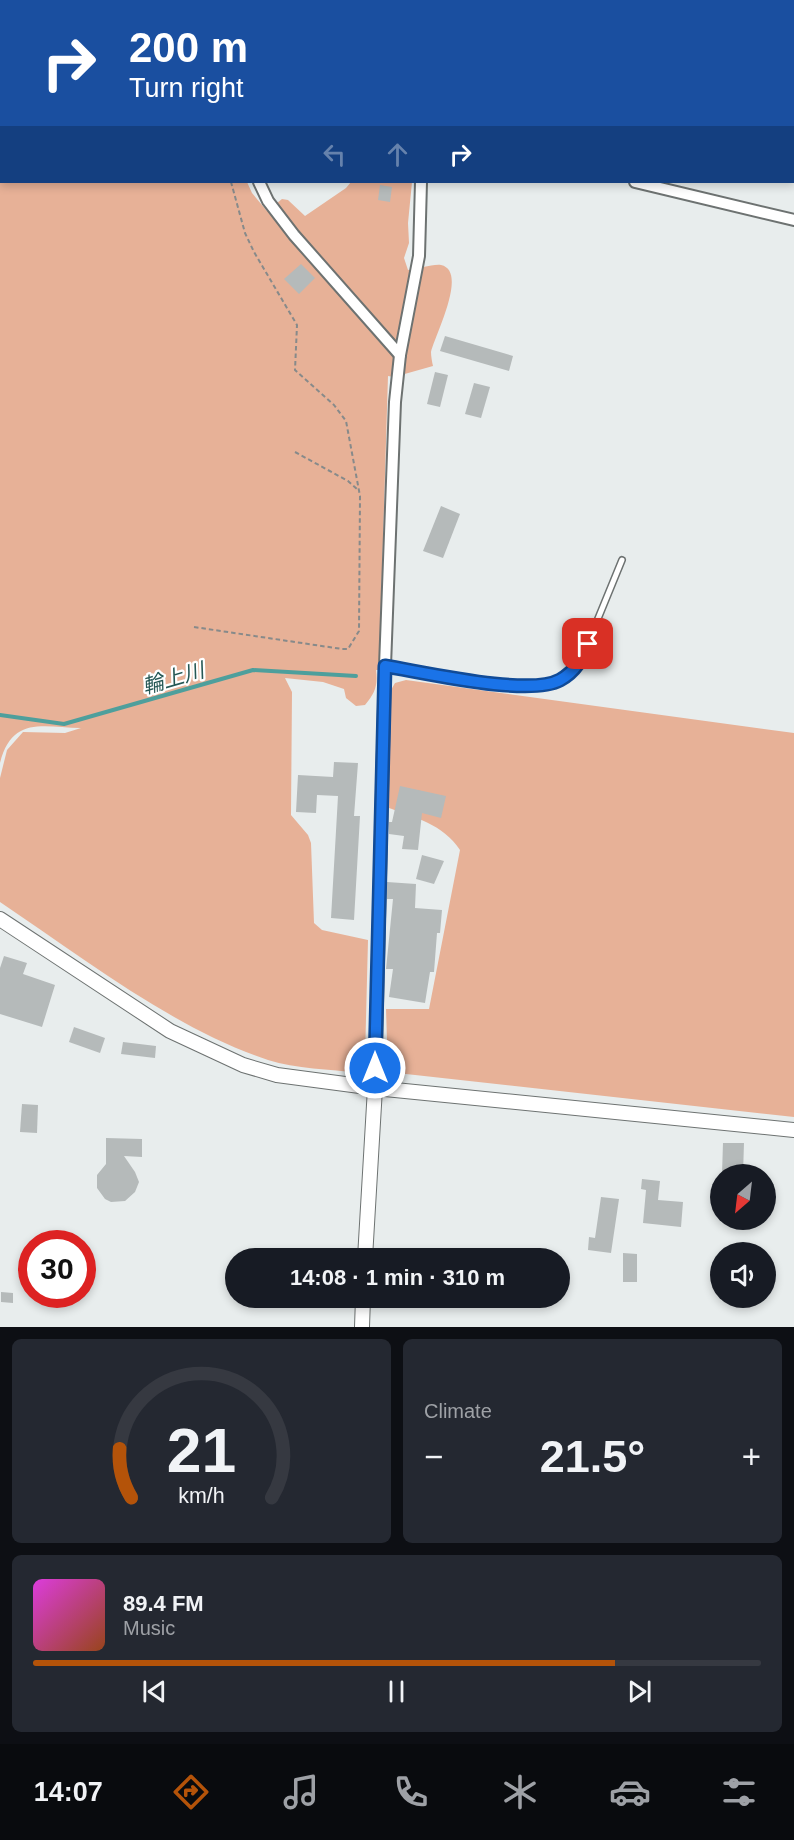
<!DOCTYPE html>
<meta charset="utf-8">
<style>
:root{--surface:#171b24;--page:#242831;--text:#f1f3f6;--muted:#9ea1a6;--line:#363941;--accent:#b45309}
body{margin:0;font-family:Helvetica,"Noto Sans JP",sans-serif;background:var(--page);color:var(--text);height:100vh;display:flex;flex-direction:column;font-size:22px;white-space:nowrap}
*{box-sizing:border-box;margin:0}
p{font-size:20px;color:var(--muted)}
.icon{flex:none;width:33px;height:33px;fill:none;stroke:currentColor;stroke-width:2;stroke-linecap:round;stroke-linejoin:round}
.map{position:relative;height:1327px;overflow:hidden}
.drawer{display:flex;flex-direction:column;gap:12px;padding:12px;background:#0d0f14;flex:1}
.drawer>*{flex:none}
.banner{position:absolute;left:0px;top:0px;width:795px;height:183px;box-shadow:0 3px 9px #0003;background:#1a4fa0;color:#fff;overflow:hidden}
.needle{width:39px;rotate:208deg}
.buttons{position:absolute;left:710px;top:1164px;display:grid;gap:12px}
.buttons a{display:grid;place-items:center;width:66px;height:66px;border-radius:50%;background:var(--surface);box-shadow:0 3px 9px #0003;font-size:30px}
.speed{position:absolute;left:18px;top:1230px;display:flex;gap:12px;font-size:30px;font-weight:700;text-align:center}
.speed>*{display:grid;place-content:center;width:78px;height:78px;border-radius:50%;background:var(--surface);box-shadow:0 3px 9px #0003;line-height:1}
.speed .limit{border:9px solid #d22;background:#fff;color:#111}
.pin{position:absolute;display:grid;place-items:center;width:51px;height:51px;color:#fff;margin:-26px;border-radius:12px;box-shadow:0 3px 9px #0006}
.me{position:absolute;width:66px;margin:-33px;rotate:0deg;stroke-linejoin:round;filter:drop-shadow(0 0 4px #0008)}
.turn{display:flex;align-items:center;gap:21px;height:126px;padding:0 30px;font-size:27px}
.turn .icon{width:78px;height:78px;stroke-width:2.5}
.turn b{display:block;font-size:42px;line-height:51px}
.lanes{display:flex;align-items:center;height:57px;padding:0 30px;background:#0003;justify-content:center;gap:30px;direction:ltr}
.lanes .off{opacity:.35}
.big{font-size:45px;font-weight:600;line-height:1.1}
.drawer .widget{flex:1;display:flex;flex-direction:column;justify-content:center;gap:9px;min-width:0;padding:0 21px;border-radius:9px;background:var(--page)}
.drawer .dial{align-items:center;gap:0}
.dial svg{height:156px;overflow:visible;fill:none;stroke:var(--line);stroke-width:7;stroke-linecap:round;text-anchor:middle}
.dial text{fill:var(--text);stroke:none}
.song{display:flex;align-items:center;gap:18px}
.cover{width:72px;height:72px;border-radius:9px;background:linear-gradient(135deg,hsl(300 70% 55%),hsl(20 70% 35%))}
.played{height:6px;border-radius:3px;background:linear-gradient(90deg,var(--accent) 80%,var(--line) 80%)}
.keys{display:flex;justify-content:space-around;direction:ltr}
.heat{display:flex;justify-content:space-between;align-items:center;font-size:33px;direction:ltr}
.drawer .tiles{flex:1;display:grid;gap:12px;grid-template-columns:1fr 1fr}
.widget:last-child{grid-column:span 2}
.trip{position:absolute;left:225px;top:1248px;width:345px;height:60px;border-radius:30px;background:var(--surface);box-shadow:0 3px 9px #0003;font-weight:600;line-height:60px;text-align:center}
.menu{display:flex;height:96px;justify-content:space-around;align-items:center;background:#090b0e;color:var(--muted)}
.menu .icon{width:42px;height:42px}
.menu .on{color:var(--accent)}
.menu b{font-size:27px;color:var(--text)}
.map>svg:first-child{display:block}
.green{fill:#e7b197}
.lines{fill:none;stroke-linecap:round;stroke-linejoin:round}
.stream{stroke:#4e9f9c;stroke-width:4}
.building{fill:#b5baba}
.service-casing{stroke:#6d7271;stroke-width:8}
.minor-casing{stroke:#6d7271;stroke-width:14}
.tertiary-casing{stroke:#6d7271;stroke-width:16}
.path{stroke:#878a8a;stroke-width:2;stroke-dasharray:4.5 3;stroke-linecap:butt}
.service{stroke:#fff;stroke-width:5}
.minor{stroke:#fff;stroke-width:10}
.tertiary{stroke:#fff;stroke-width:14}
.route-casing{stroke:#114b97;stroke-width:15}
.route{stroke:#1a73e8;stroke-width:10}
.labels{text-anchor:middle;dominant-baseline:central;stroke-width:4.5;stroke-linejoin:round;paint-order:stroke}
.water-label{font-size:21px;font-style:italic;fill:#265855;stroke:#fff}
</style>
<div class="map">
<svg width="794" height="1327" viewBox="0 0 794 1327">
<rect width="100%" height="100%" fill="#e8eded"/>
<g class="green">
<path d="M0,0L262,2H2V182H247L252,193L267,211L282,199L288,200L305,216L346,188L351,182H412L408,223L409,243L404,258L408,270C418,269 432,264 441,265C469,271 434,337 431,352C431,356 432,362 433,366L394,377L388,376L379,670H376C378,686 375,693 365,705L356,706L346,698L344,689L323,682L285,678L292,692L291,815L308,835L311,843L314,923L322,930L368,940L365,1058L359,1073C330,1069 296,1069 268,1060C174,1029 82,957 0,902V778L7,750L23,732L65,733L81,728C42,727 12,716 0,763Z"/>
<path d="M406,680L794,733V1117L388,1072L386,1009H429L460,850C443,824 414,817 386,807L391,690L395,683Z"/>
</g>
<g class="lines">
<polyline class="stream" points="0,715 64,724 253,670 356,676"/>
</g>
<g class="building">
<polygon points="380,185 392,187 390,202 378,200"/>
<polygon points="301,264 315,278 299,294 284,279"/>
<polygon points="445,336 513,356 509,371 440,351"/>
<polygon points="435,372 448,375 440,407 427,404"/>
<polygon points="474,383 490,387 481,418 465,414"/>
<polygon points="441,506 460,514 443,558 423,551"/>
<polygon points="334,762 358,763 354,816 360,816 354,920 331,918 338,796 317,795 316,813 296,812 298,775 333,777"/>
<polygon points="400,786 446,796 441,818 422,813 418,850 402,849 404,836 389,834 389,822 392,822"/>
<polygon points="422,855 444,861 434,884 416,879"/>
<polygon points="387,882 416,884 415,908 442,910 440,933 437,933 434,972 430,972 425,1003 389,997 393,969 386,969 393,899 387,899"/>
<polygon points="4,956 27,963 23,974 55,985 42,1027 0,1014 0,968"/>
<polygon points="74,1027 105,1038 100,1053 69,1042"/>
<polygon points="123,1042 156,1046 155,1058 121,1054"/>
<polygon points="22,1104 38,1105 37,1133 20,1132"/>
<polygon points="106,1138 142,1139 142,1157 124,1156 135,1172 139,1182 135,1192 125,1201 111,1202 105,1199 97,1188 97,1175 106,1164"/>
<polygon points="723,1143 744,1143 743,1174 722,1174"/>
<polygon points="642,1179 660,1181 658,1200 683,1202 681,1227 643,1223 646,1190 641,1189"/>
<polygon points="601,1197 619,1199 611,1253 588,1250 589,1237 595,1238"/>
<polygon points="623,1253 637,1254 637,1282 623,1282"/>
<polygon points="1,1292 13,1293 13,1303 1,1302"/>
</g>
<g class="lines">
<defs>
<polyline id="service" points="385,666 526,687 558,681 579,665 622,560"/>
<g id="minor">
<polyline points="253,2 254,0"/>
<polyline points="435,2 435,0"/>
<polyline points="259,182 268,201 294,235 400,355"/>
<polyline points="635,182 794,220"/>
<polyline points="375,1088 385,666 395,402 400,355 419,256 421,182"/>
</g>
<g id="tertiary">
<polyline points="0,919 170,1031 243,1065 277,1075 375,1088 794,1130"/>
<polyline points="365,1258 375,1088"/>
<polyline points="362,1327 363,1298"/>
</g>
</defs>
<use href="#service" class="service-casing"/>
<use href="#minor" class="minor-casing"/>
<use href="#tertiary" class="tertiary-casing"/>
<g class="path">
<polyline points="102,2 102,0"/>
<polyline points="295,452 348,481 357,489"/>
<polyline points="194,627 342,649 348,649 359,631 360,496 346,421 334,405 295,370 297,325 254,252 245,233 231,182"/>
</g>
<use href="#service" class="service"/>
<use href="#minor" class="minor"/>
<use href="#tertiary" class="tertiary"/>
</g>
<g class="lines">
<defs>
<path id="route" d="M375,1068L385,666C423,672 529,697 560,680C576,671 581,660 588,644"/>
</defs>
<use href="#route" class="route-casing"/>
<use href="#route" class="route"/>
</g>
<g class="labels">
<g class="water-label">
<text transform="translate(173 678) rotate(-16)">輪上川</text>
</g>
</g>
</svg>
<div class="buttons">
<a><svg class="needle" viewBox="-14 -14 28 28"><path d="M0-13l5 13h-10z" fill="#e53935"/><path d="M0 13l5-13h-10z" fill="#9ea1a6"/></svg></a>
<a><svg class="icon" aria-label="sound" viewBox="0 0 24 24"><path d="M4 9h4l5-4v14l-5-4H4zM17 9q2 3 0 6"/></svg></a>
</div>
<div class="speed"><div class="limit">30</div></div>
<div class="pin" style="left:588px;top:644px;background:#d93025"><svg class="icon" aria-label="arrive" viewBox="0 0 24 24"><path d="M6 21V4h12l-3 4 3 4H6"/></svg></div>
<svg class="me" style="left:375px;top:1068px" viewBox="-20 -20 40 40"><circle r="17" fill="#1a73e8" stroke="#fff" stroke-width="3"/><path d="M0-11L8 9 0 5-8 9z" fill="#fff"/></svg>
<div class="trip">14:08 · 1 min · 310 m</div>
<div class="banner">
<div class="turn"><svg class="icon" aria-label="right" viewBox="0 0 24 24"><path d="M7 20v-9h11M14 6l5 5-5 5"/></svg><div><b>200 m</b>Turn right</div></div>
<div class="lanes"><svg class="icon off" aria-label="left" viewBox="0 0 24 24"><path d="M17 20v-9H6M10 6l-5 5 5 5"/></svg><svg class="icon off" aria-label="ahead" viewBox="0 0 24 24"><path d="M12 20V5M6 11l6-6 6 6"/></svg><svg class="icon" aria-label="right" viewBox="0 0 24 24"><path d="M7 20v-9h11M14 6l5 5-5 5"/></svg></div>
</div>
</div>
<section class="drawer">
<div class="tiles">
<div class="widget dial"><svg viewBox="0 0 100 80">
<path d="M14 69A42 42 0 1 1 86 69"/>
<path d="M14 69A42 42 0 0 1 8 44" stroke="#b45309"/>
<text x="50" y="56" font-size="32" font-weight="700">21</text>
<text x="50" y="72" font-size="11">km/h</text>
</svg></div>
<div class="widget"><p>Climate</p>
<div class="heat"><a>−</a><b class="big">21.5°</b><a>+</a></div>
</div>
<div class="widget">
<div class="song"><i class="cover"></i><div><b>89.4 FM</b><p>Music</p></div></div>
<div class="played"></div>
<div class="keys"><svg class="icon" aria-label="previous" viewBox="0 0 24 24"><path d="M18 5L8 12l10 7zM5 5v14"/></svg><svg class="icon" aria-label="pause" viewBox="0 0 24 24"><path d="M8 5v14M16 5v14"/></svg><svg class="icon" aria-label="next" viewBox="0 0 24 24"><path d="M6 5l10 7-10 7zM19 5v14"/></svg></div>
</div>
</div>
</section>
<nav class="menu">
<b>14:07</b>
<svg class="icon on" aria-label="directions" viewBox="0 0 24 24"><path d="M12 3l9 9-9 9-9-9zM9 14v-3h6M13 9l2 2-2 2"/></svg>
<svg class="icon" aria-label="music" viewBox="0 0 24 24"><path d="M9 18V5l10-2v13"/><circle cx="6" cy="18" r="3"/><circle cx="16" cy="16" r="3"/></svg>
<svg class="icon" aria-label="phone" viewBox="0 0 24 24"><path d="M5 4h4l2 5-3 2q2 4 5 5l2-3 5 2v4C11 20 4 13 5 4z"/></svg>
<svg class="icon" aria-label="climate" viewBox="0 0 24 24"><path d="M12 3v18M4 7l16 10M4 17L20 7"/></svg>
<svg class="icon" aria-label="car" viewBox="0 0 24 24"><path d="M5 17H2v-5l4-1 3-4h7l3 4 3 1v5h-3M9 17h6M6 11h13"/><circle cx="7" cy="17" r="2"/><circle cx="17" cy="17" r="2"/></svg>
<svg class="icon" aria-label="filters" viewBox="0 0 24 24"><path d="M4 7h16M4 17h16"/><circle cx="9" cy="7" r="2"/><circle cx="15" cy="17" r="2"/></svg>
</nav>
